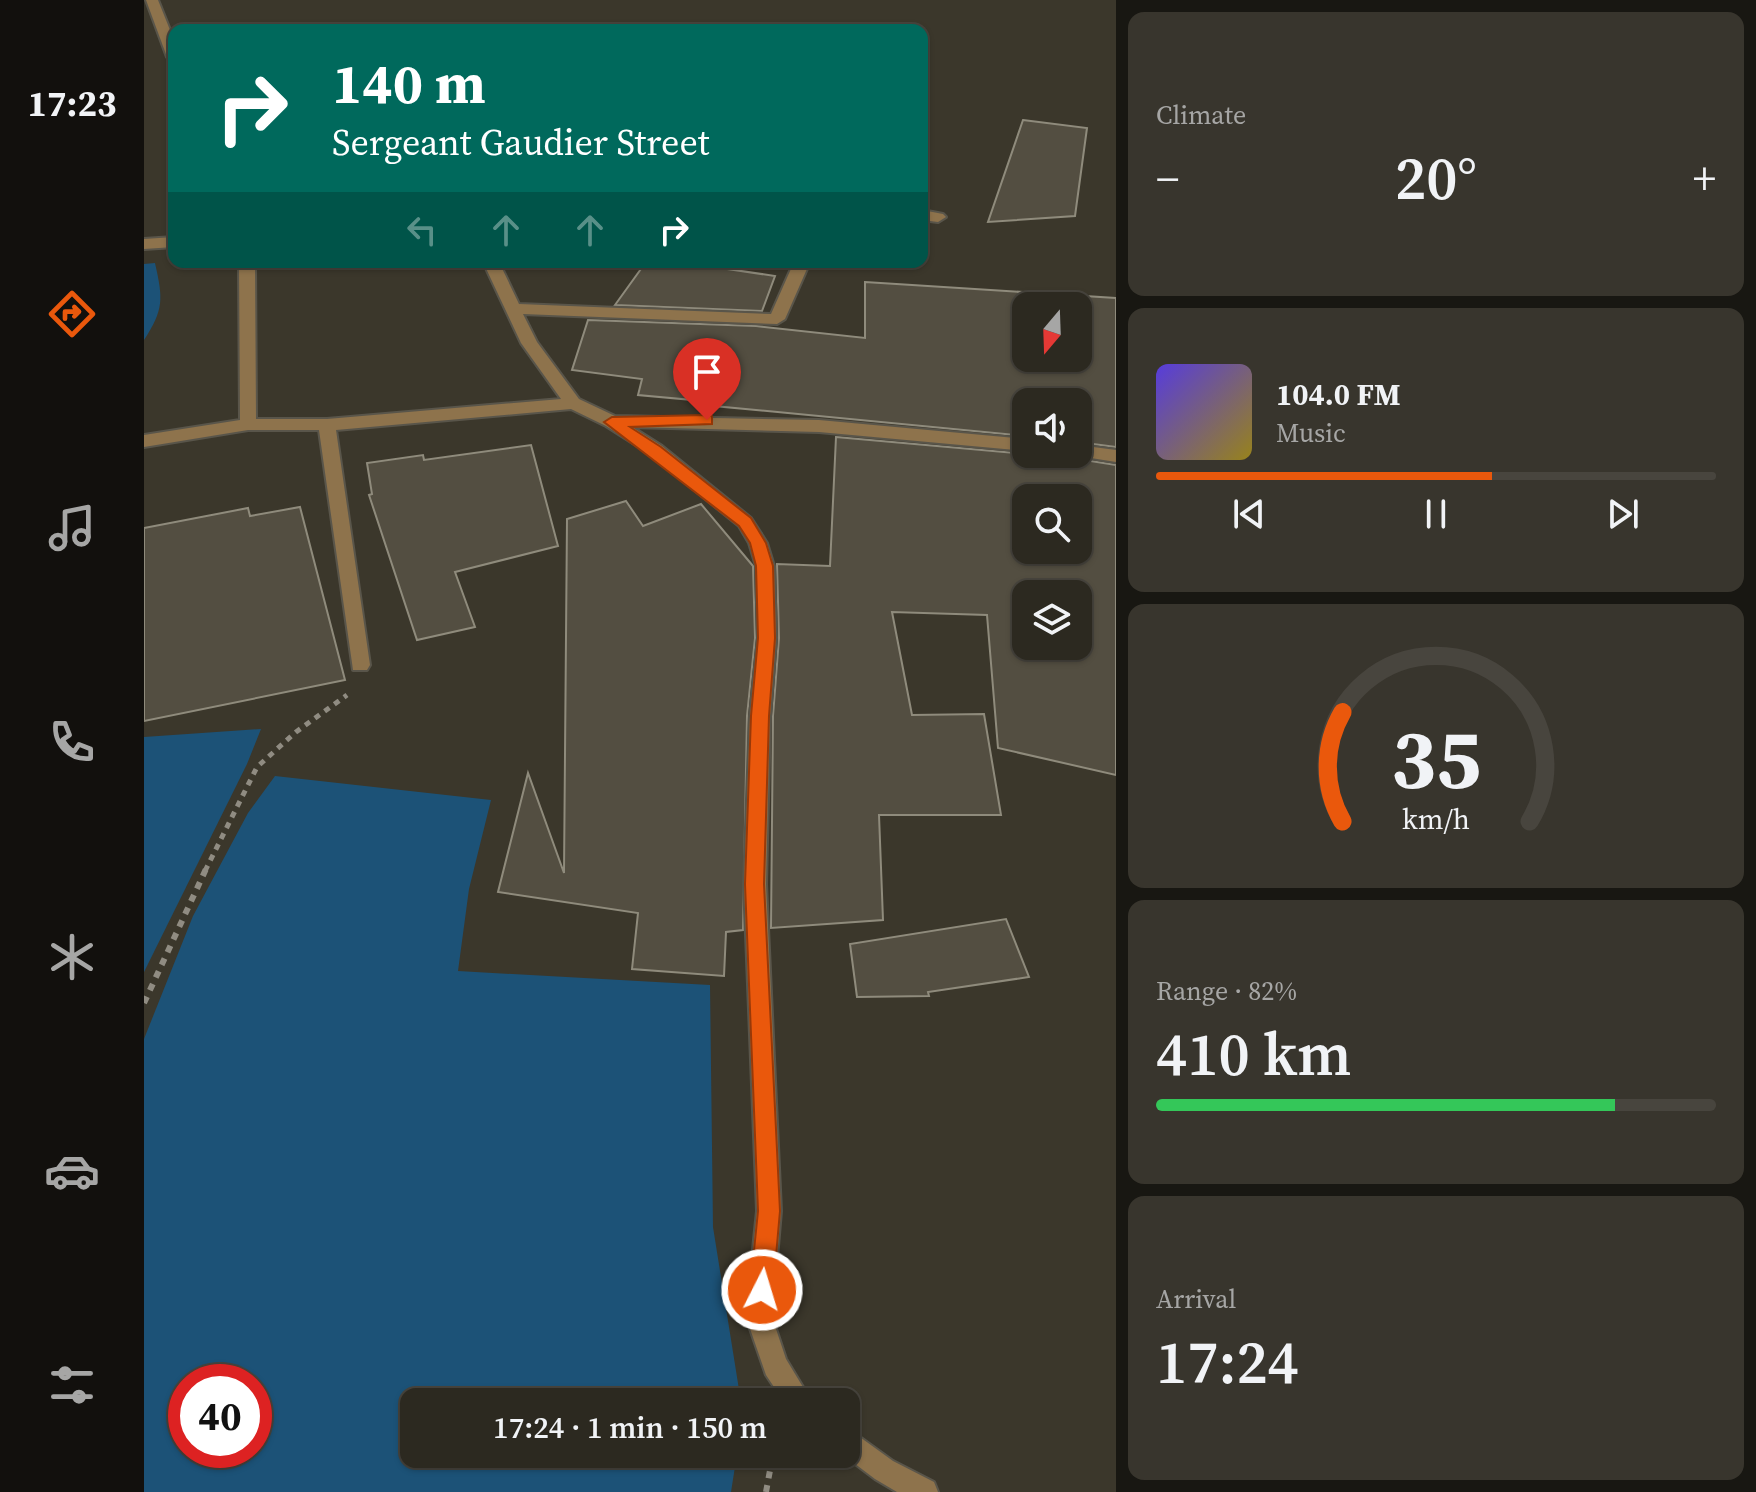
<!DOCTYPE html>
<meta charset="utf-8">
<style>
:root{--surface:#2c2920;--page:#38352d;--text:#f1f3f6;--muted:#a6a6a5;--line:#48453e;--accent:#ea580c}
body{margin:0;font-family:"Source Serif 4",serif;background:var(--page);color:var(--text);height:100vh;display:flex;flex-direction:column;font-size:30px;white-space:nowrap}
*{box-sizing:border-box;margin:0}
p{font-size:26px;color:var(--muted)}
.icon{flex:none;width:44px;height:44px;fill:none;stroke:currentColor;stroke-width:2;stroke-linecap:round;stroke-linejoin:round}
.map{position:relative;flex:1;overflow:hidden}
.sheet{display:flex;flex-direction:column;gap:12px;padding:12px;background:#181712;width:640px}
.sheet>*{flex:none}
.top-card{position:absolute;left:24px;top:24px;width:760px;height:244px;border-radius:16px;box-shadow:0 2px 6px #0004,0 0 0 2px var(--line);background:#00695c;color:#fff;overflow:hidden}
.needle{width:52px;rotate:199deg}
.fabs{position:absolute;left:868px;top:292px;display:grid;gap:16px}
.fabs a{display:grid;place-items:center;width:80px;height:80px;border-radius:16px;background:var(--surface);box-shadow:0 2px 6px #0004,0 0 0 2px var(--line);font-size:40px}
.speed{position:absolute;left:24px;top:1364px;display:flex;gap:16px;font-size:40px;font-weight:700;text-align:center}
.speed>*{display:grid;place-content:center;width:104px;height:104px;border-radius:50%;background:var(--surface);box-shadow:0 2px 6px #0004,0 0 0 2px var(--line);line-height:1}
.speed .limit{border:12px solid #d22;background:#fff;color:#111}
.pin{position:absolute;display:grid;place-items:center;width:68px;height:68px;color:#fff;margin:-82px -34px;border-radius:50% 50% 50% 0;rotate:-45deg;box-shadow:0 0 8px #0007}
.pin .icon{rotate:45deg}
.me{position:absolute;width:88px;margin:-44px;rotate:5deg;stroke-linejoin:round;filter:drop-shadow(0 0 6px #0008)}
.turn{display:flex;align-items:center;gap:28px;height:168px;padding:0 32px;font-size:36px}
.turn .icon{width:104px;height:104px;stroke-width:2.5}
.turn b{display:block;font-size:56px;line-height:68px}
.lanes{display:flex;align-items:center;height:76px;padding:0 32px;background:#0003;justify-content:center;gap:40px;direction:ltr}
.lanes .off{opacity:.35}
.big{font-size:60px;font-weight:600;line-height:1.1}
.sheet .tile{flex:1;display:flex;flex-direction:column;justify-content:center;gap:12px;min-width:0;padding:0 28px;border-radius:16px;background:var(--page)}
.sheet .dial{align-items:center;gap:0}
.dial svg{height:208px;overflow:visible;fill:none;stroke:var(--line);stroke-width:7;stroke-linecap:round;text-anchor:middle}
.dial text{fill:var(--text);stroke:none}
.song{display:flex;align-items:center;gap:24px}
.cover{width:96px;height:96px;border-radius:12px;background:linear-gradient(135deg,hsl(250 70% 55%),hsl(50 70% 35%))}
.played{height:8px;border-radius:4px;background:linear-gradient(90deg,var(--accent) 60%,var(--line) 60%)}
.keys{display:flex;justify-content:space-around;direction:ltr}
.heat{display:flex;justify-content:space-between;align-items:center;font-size:44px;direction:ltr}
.charge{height:12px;border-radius:6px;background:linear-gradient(90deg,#34c759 82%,var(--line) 0)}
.trip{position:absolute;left:256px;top:1388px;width:460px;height:80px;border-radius:16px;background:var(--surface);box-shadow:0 2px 6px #0004,0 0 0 2px var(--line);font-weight:600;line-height:80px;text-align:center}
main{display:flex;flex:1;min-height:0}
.tab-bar{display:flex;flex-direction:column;width:144px;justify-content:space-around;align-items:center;background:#12100d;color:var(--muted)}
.tab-bar .icon{width:56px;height:56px}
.tab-bar .active{color:var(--accent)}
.tab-bar b{font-size:36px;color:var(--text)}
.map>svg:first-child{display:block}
.water{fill:#1c5277;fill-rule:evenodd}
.building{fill:#534e41;stroke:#8f8b7c;stroke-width:2;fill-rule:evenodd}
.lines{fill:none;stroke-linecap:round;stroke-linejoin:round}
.minor-casing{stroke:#59554a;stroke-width:4}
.path-far1{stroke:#908c82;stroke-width:5;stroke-dasharray:6 6;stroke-linecap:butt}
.path{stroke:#908c82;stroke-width:6;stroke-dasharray:7 7;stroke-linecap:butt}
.minor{fill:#8e734c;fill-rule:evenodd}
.route{fill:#ea580c;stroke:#983908;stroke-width:2}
</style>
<main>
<nav class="tab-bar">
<b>17:23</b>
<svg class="icon active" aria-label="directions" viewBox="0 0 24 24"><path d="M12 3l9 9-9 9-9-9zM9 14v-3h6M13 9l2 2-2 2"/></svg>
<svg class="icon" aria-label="music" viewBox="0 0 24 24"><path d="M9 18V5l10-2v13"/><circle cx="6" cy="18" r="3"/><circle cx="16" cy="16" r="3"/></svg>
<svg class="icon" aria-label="phone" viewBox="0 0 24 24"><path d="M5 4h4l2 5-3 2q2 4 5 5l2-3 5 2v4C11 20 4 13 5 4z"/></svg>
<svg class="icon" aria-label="climate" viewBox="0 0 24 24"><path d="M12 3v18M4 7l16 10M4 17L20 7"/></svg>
<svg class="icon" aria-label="car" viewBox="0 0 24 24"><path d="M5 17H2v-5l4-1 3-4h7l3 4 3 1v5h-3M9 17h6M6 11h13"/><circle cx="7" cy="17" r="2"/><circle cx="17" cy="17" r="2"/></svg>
<svg class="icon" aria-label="filters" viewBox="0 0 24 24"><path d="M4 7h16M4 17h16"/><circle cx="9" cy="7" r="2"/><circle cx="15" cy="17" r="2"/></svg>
</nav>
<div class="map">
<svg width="972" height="1492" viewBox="0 0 972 1492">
<rect width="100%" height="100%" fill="#3b372b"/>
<g class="water">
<path d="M11,263C19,299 20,309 0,340V264Z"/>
<polygon points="117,729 103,764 0,972 0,737"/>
<path d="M131,776L347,800L325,889L314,971L566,985L569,1227L597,1402H270V1454H593L587,1492H0V1039L49,916L104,813ZM42,1382H110V1450H42Z"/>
</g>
<g class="building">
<polygon points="879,120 943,128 931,216 844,222"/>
<polygon points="502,262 536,262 631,276 618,311 471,305"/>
<path d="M721,282L972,298V447L934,442V402H882V436L570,406V402L494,395L498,379L428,370L444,320L612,326L721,338ZM882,306H934V358H882Z"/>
<path d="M692,437L882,454H925L928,458L972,465V775L854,748L843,615L748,612L768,715L840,714L857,815H735L739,920L627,928L629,716L635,638L633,564L686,566ZM882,498H934V550H882ZM882,594H934V646H882Z"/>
<polygon points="387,445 414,546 311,572 331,627 273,640 225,495 228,494 223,463 279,455 280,460"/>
<polygon points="482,501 499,526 557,504 609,566 611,638 603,716 599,930 582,932 580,976 488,969 494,913 354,892 384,773 420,873 423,519"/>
<polygon points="156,507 201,680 0,721 0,528 104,508 106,516"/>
<polygon points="862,919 885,977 784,992 785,996 713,997 706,944"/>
</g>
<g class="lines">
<defs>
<g id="minor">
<polygon points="2,0 14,0 30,40 30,61 23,57"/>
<polygon points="778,210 799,214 802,217 794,222 778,220"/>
<polygon points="30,237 30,247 0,249 0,239"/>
<polygon points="95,262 111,262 112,419 183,419 417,399 377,343 339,262 355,262 375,304 627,314 650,262 666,262 641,319 633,324 379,314 393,342 435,399 471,416 675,420 882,439 882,451 675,432 488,427 518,446 607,518 623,543 630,566 632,638 626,716 622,884 637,1211 628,1317 642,1359 668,1402 640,1402 622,1375 602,1317 613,1211 600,884 606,716 614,638 612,566 605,543 595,526 506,454 462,426 427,409 192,430 226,665 223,670 209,670 175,430 104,430 0,447 0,435 96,420"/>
<polygon points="934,445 972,450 972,462 928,455 934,454"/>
<polygon points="702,1427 749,1461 790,1482 794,1492 753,1492 731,1479 698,1454 702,1454"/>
</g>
</defs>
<use href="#minor" class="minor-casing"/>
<polyline class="path-far1" points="61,871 113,767 152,732 203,695"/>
<g class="path">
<polyline points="0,1003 62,869"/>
<polyline points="622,1492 629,1454"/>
</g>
<use href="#minor" class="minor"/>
</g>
<polygon class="route" points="563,415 568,416 568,424 486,427 517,447 607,518 622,543 629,566 631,638 625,716 620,884 636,1211 629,1290 626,1298 618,1301 610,1298 606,1290 614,1211 601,884 607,716 614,638 612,566 606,543 595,526 460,422 468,417"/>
</svg>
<div class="fabs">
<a><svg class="needle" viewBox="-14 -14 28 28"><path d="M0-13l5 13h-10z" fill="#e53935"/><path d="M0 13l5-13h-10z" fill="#a6a6a5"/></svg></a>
<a><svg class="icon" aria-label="sound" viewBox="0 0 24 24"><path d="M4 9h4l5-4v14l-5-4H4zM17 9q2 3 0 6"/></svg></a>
<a><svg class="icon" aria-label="search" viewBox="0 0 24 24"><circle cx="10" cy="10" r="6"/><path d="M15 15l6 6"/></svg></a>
<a><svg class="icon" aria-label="layers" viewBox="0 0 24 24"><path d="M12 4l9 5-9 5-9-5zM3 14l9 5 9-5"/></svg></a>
</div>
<div class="speed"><div class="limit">40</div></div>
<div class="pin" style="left:563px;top:420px;background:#d93025"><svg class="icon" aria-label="arrive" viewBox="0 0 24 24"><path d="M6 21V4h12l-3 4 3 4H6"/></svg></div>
<svg class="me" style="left:618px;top:1290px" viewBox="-20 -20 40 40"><circle r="17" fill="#ea580c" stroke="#fff" stroke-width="3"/><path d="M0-11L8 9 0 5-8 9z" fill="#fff"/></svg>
<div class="trip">17:24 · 1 min · 150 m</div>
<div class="top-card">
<div class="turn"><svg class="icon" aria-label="right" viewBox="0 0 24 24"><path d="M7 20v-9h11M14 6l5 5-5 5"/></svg><div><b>140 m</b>Sergeant Gaudier Street</div></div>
<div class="lanes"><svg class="icon off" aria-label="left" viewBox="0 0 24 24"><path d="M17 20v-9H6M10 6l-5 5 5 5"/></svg><svg class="icon off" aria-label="ahead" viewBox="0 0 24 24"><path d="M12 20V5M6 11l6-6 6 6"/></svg><svg class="icon off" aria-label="ahead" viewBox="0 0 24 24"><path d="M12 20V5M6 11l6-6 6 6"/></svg><svg class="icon" aria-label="right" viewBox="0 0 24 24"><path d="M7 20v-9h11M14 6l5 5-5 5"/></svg></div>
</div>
</div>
<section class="sheet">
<div class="tile"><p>Climate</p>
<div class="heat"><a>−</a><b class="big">20°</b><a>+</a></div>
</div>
<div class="tile">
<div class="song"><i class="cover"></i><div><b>104.0 FM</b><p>Music</p></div></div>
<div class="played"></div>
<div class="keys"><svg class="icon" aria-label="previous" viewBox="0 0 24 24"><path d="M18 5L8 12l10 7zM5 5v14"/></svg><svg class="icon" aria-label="pause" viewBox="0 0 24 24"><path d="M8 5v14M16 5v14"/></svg><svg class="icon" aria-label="next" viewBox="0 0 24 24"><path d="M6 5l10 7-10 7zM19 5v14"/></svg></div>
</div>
<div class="tile dial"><svg viewBox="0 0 100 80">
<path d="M14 69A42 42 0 1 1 86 69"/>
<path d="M14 69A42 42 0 0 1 14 27" stroke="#ea580c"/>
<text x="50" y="56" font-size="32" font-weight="700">35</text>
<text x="50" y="72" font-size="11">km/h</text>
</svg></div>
<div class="tile"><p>Range · 82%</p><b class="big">410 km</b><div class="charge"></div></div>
<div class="tile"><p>Arrival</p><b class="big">17:24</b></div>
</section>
</main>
